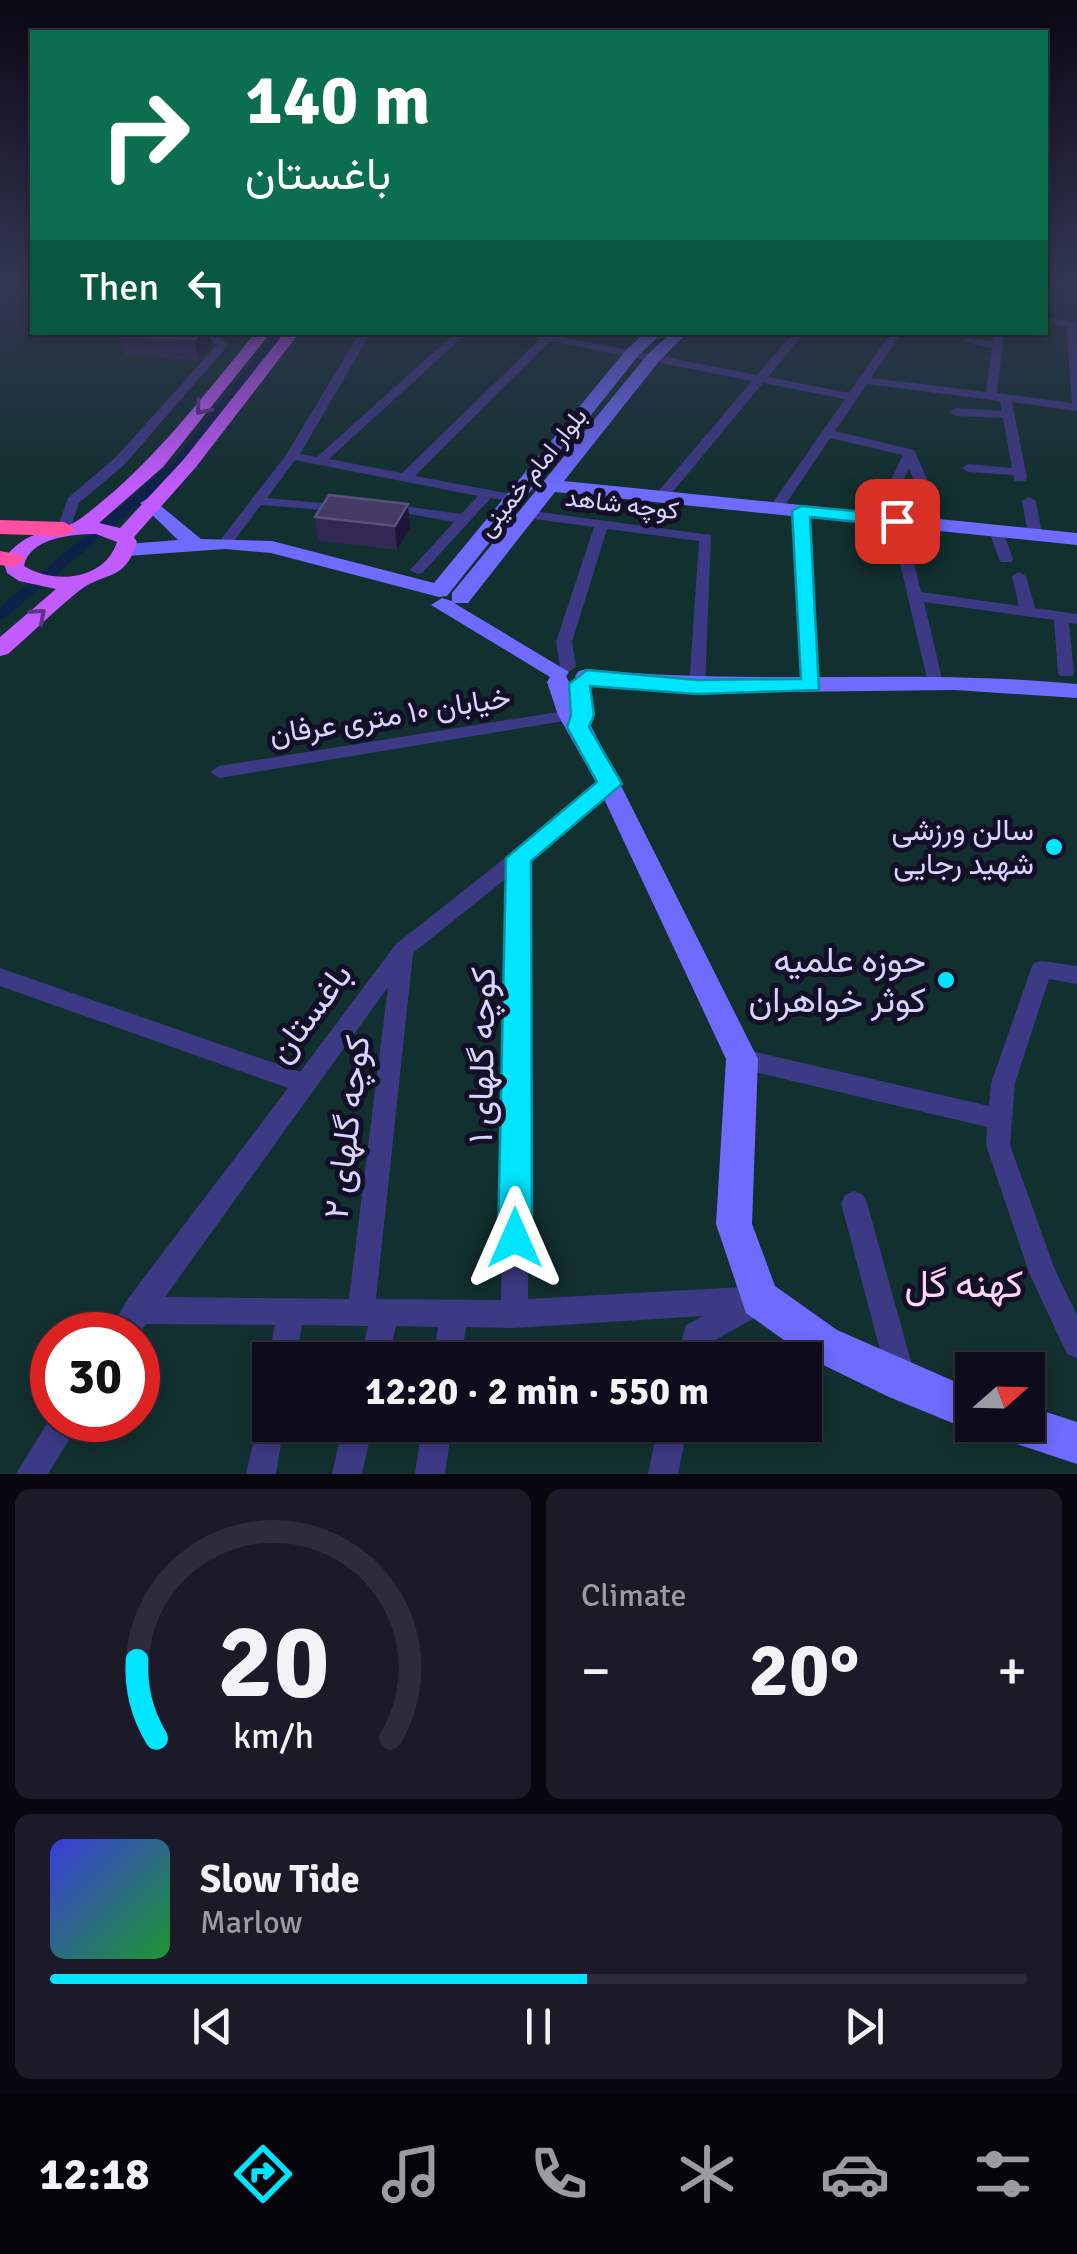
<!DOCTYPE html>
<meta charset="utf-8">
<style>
:root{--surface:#0e0b1c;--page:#1c1929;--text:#f1f3f6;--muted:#9b9ba3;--line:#2e2b3b;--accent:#00e5ff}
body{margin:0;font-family:Signika,Vazirmatn,sans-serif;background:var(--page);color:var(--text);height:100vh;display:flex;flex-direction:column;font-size:38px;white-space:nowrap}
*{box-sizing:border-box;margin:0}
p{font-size:32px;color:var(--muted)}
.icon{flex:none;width:55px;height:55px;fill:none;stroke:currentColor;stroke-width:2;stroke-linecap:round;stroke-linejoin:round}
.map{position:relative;height:1474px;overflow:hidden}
.panel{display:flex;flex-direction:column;gap:15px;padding:15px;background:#08060f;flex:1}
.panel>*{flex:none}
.banner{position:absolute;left:30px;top:30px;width:1018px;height:305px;border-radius:0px;box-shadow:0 5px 15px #0003,0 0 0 2px var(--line);background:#0b6e4f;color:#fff;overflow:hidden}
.needle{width:65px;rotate:70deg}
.fabs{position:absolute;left:955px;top:1352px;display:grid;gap:20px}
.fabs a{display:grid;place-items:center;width:90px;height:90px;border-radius:0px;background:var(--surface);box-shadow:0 5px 15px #0003,0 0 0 2px var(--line);font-size:50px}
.speed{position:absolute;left:30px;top:1312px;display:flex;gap:20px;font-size:50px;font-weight:700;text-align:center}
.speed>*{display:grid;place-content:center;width:130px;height:130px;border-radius:50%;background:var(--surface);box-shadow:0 5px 15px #0003,0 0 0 2px var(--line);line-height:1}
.speed .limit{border:15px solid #d22;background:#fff;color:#111}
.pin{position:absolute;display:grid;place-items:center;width:85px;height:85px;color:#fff;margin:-42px;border-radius:20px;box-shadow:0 5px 15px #0006}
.me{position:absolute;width:110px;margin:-55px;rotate:0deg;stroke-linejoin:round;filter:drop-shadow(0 0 8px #0008)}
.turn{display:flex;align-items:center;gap:35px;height:210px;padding:0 50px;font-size:45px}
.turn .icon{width:130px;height:130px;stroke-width:2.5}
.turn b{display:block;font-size:70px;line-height:85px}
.then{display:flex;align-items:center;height:95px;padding:0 50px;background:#0003;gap:20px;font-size:38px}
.big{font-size:75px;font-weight:800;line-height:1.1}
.panel .card{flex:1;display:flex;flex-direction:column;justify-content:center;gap:15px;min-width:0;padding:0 35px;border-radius:15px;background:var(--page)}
.panel .dial{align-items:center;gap:0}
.dial svg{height:260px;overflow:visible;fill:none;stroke:var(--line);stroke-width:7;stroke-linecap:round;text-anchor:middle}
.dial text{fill:var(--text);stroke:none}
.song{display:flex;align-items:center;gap:30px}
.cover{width:120px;height:120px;border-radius:15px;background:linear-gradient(135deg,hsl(240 70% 55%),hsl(130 70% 35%))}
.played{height:10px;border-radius:5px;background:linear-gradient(90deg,var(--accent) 55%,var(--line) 55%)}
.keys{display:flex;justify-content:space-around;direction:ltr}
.heat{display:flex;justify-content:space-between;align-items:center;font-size:55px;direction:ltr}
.panel .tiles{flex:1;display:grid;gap:15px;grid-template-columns:1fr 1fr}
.card:last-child{grid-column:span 2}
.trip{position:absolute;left:252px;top:1342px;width:570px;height:100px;border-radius:0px;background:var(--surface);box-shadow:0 5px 15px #0003,0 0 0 2px var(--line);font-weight:800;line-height:100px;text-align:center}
.tab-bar{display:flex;height:160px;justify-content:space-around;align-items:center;background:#06040b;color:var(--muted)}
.tab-bar .icon{width:70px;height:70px}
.tab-bar .active{color:var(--accent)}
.tab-bar b{font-size:45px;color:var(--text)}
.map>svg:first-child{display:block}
.green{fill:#12302f;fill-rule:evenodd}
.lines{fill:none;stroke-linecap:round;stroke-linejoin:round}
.canal{fill:#0c2248;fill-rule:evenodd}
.street{fill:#3d3a85;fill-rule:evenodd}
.secondary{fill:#6f6bff;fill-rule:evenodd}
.primary{fill:#c25bff;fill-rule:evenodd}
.highway{fill:#ff4fa3;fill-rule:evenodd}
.wall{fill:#312854}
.shaded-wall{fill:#1d163a}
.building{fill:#433a66;stroke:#5a527e;stroke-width:2.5}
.oneway{stroke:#623188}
.route{fill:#00e5ff;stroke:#0095a6;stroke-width:2.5}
.poi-dot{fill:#00e5ff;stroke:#130f26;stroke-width:4}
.labels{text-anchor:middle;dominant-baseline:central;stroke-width:10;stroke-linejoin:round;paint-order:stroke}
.far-street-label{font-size:25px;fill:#d9d4ff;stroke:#130f26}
.street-label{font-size:30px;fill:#d9d4ff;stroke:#130f26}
.poi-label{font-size:30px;fill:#d9d4ff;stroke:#130f26;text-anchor:end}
.near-poi-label{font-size:35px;fill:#d9d4ff;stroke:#130f26;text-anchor:end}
.near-street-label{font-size:35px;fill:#d9d4ff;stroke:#130f26}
.near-neighbourhood-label{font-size:38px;fill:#ffd6f0;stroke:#130f26}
</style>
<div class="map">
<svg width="1077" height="1474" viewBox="0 0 1077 1474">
<rect width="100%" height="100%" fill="#130f26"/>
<path class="green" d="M0,282H32V332H1045V282H1077V1474H0ZM52,1335H138V1420H52ZM270,1360H805V1425H270ZM972,1370H1028V1425H972Z"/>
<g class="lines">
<polygon class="canal" points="275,332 286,332 184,467 5,618 0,620 0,607 174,461"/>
<g class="street">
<polygon points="1045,317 1077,322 1077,411 1012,402 1027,478 1025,481 1015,481 1013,475 968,472 962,468 968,464 1012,468 1003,418 956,416 950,412 956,408 1002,411 1000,401 867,384 835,431 914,450 931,488 929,527 919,527 917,524 917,488 909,468 884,522 874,522 872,519 903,455 830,438 781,511 771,511 769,508 845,399 763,383 666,500 656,500 656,494 752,381 550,341 415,476 511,494 518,498 511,502 491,498 422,573 417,574 410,570 454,522 388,510 388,504 461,514 478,496 295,460 267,498 343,505 348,506 348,512 261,505 230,546 225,547 218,543 286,455 360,332 371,332 300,454 317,457 456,332 468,332 329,459 402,473 540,339 515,332 555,332 555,336 757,375 794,332 805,332 768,377 849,393 891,332 902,332 871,378 986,392 992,348 963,341 968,338 993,341 994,332 1004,332 997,393 1072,403 1066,326 1045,323"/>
<polygon points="200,332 213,332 228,345 125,464 79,503 69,532 59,532 57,529 68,498 115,458 217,345"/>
<polygon points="1029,497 1036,501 1042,535 1035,539 1028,535 1022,501"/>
<polygon points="801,507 808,511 820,685 812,690 804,685 794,511"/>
<polygon points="532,511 711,535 705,687 703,691 691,691 689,687 699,541 607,529 572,642 576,667 568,672 560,667 556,642 594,527 527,518 527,512"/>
<polygon points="897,517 904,521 921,592 1019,606 1012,576 1019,572 1026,576 1035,608 1077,614 1077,624 1069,623 1074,673 1072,676 1060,676 1058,673 1054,620 924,602 943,683 935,688 929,687 890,521"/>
<polygon points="996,527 1003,531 1013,559 1011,562 1001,562 999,559 989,531"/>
<polygon points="570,710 579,715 576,719 219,778 210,772 219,766"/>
<path d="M610,778L616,780L619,784L616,788L528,860V1299L760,1286L770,1289L774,1299L770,1309L708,1344L704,1360H676L686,1325L703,1316L514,1328L466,1327L461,1360H433L438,1327L396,1326L388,1360H360L368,1326L302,1325L296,1360H270V1365L268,1360L275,1325L146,1324L138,1335H107L127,1300L288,1088L0,986V968L300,1072L396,944L604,780ZM508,877L501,1300L376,1299L413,953ZM388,987L349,1299L165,1297Z"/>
<polygon points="1042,961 1077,966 1077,984 1049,979 1015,1083 1010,1145 1055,1270 1077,1315 1077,1358 1067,1354 1030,1275 986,1145 987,1127 742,1069 734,1066 730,1059 734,1052 742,1049 989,1106 991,1083 1031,969 1034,963"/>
<polygon points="854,1191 863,1195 867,1203 915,1376 911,1386 901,1390 891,1386 887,1376 841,1203 845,1195"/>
<polygon points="270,1408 270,1425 284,1425 276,1474 246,1474 260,1413"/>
<polygon points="52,1415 52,1420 81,1420 48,1474 16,1474"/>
<polygon points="343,1425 373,1425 362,1474 332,1474"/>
<polygon points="422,1425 452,1425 445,1474 415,1474"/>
<polygon points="658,1425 688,1425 678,1474 648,1474"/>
</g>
<g class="secondary">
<polygon points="646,332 663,332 638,356 447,596 439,597 271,553 225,549 127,556 117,550 127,544 178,540 140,503 150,497 201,539 272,541 434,583 626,350"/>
<polygon points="672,332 688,332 660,360 564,481 1077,533 1077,545 555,492 468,603 454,603 569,672 566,676 758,1059 752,1224 775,1286 837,1330 972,1389 972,1425 986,1425 972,1431 889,1397 809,1358 746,1313 716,1224 726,1059 597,784 558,715 547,682 550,677 431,605 442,598 452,601 452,593 648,354"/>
<path d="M587,669C750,686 914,668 1077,684V698L955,690L710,693L579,681L575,676L579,671Z"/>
<polygon points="1028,1406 1077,1422 1077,1464 1005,1440 999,1425 1028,1425"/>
</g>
<path class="primary" d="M256,332H271L163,467L99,523L120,528L184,459L285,332H300L196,467L134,537L137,542C125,582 106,571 80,590C55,610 32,633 8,654L0,656V637L56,589L19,581L7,573L3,560L6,556C33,524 56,536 80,519C150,467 201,399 256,332ZM96,534L117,542C105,580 55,585 24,566C29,538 72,534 96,534Z"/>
<g class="highway">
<polygon points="0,520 64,522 76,529 64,536 0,534"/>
<polygon points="0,551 22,555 25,560 13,567 0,565"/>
</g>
</g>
<g class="wall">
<polygon points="123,332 208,332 211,346 198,360 125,356 120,336"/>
<polygon points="315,517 410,528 397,550 318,541"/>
</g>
<g class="shaded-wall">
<polygon points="201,332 208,332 211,346 198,360 195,339"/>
<polygon points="408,504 410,528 397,550 395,526"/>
</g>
<g class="building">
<polygon points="123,332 201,332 195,339 120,336"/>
<polygon points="329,495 408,504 395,526 315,517"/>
</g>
<defs><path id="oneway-chevron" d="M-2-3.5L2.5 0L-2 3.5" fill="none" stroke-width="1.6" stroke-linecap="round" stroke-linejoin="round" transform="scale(2.5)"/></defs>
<g class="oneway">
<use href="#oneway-chevron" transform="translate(202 408) rotate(129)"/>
<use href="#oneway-chevron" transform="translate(39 615) rotate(-41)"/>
</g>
<linearGradient id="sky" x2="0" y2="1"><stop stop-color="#0a0815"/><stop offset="0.58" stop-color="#333752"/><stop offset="1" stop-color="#333752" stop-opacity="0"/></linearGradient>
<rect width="1077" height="488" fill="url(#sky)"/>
<polygon class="route" points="801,506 897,515 906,521 897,526 810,517 819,690 697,694 590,686 594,715 589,727 622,784 531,861 532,1238 527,1249 515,1254 503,1249 498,1238 506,858 597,782 567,727 571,715 569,684 587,670 697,680 801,679 792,511"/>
<g class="poi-dot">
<circle cx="1054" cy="847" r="10"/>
<circle cx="946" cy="980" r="10"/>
</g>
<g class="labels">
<g class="far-street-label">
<text transform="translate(532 472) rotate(-51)">بلوار امام خمینی</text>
<text transform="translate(622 504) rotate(7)">کوچه شاهد</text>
</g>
<g class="street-label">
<text transform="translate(390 716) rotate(-9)">خیابان ۱۰ متری عرفان</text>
</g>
<g class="poi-label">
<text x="1034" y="830">سالن ورزشی<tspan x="1034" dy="34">شهید رجایی</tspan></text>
</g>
<g class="near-poi-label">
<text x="926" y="960">حوزه علمیه<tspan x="926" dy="40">کوثر خواهران</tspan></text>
</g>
<g class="near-street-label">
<text transform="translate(310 1013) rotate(-53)">باغستان</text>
<text transform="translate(482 1055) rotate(-89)">کوچه گلهای ۱</text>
<text transform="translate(347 1127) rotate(-83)">کوچه گلهای ۲</text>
</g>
<g class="near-neighbourhood-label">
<text x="964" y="1284">کهنه گل</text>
</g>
</g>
</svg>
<div class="fabs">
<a><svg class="needle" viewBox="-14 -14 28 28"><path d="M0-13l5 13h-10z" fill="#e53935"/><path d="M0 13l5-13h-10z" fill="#9b9ba3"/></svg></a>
</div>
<div class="speed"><div class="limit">30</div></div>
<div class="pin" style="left:897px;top:521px;background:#d93025"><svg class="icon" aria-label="arrive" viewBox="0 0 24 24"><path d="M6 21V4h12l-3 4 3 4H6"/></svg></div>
<svg class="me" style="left:515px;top:1238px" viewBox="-20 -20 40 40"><path d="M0-17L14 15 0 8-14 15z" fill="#00e5ff" stroke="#fff" stroke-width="4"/></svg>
<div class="trip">12:20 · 2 min · 550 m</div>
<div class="banner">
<div class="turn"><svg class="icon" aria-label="right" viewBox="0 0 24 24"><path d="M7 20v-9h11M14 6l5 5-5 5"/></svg><div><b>140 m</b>باغستان</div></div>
<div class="then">Then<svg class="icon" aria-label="left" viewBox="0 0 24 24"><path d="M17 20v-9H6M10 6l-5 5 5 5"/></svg></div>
</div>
</div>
<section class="panel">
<div class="tiles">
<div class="card dial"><svg viewBox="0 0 100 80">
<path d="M14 69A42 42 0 1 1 86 69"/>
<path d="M14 69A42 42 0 0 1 8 45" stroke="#00e5ff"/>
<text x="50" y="56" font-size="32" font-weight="700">20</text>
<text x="50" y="72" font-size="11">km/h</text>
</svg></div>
<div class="card"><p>Climate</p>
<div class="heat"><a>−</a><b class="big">20°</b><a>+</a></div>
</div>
<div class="card">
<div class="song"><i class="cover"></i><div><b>Slow Tide</b><p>Marlow</p></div></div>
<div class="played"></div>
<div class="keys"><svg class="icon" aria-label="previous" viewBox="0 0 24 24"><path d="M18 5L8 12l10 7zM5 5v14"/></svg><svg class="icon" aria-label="pause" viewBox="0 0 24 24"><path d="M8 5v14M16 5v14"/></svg><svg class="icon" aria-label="next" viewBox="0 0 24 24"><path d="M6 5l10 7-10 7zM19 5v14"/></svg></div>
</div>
</div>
</section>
<nav class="tab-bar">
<b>12:18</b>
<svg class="icon active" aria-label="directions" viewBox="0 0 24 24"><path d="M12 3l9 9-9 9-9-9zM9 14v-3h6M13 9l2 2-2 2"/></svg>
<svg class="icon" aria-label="music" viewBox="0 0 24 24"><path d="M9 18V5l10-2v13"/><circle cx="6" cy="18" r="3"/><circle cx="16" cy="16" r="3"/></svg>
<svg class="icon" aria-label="phone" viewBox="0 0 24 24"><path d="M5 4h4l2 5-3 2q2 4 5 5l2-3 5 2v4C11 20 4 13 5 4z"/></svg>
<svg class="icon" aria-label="climate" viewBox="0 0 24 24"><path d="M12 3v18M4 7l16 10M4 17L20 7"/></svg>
<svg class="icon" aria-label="car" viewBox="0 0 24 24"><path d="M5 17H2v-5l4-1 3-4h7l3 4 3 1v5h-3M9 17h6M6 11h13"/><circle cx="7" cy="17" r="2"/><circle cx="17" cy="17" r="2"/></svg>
<svg class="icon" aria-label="filters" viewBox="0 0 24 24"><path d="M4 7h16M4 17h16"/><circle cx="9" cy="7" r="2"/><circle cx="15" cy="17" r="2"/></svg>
</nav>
